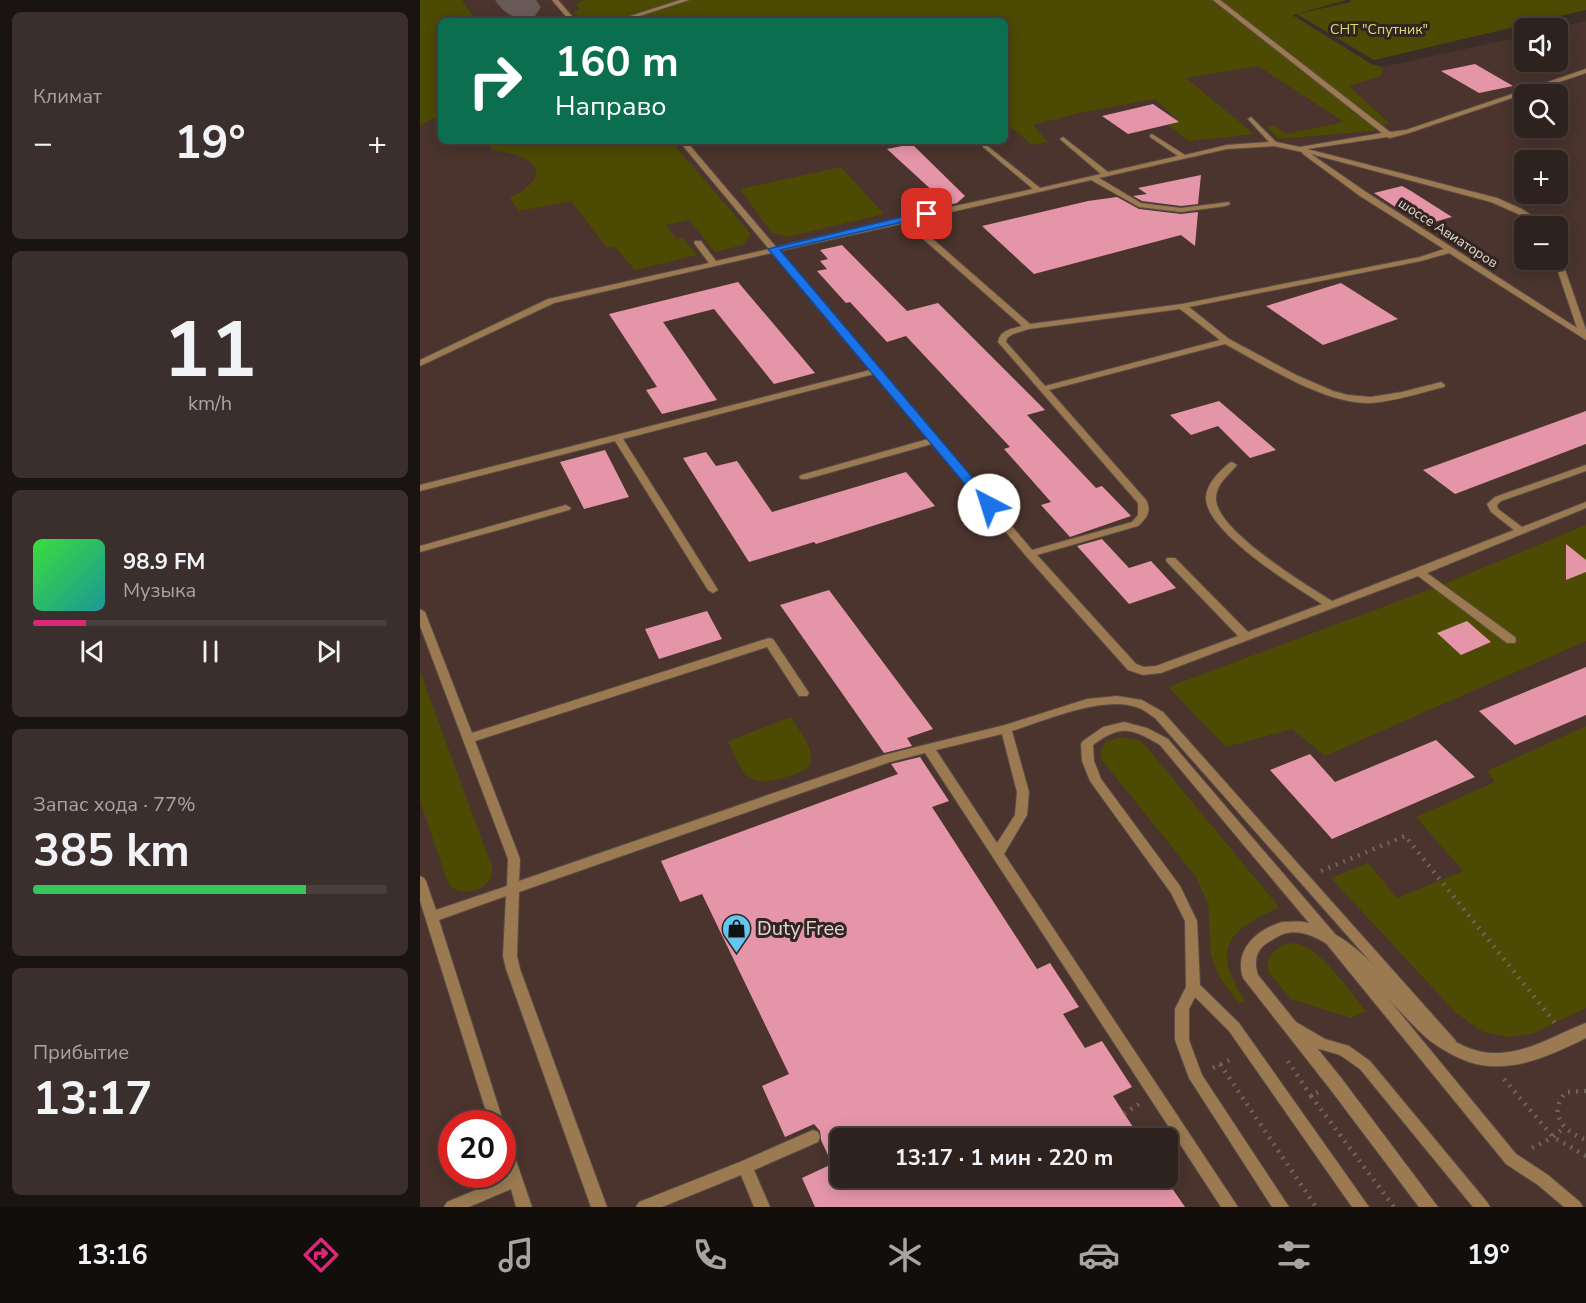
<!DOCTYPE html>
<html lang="ru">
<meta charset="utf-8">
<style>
:root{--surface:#2e221f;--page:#3a2f2c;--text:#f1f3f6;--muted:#a7a4a4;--line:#493f3d;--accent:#db2777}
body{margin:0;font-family:"Nunito Sans",sans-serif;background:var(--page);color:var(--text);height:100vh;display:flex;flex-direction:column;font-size:22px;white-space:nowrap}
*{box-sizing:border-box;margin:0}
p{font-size:20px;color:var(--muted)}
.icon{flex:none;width:33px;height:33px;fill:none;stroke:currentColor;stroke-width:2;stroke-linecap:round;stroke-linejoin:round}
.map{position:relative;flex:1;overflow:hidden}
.drawer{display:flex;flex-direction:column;gap:12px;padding:12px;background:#191311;width:420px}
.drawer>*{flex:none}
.banner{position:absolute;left:18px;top:18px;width:570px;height:126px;border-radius:9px;box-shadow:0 3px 15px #0003,0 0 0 2px var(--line);background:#0b6e4f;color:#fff;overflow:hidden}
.controls{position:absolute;left:1094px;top:18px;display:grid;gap:12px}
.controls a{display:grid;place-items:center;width:54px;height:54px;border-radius:9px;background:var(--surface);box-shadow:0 3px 15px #0003,0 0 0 2px var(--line);font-size:30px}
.speed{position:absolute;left:18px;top:1110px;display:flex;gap:12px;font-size:30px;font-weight:700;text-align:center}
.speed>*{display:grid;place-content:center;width:78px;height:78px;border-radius:50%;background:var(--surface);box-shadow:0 3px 15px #0003,0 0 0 2px var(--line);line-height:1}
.speed .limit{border:9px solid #d22;background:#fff;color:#111}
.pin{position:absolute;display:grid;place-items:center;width:51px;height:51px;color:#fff;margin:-26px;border-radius:12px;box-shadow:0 3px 9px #0006}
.me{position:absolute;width:66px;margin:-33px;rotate:320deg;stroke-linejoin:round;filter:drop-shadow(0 0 4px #0008)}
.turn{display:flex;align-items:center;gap:21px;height:126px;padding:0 18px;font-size:27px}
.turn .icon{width:78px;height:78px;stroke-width:2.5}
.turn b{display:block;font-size:42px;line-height:51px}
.big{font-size:45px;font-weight:700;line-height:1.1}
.drawer .widget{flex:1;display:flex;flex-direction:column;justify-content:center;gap:9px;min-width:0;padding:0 21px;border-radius:9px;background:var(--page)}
.drawer .dial{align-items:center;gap:0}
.dial b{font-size:78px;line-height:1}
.song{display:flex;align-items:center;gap:18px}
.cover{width:72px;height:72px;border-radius:9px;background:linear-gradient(135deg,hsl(120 70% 55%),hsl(180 70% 35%))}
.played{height:6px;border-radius:3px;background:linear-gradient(90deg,var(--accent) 15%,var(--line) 15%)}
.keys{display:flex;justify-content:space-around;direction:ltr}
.heat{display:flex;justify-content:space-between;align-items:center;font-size:33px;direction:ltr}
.charge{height:9px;border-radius:4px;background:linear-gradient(90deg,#34c759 77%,var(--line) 0)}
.trip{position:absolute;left:410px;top:1128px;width:348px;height:60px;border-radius:9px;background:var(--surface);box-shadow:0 3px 15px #0003,0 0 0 2px var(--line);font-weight:700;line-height:60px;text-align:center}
.menu{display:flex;height:96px;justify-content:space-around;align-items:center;background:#120e0c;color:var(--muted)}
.menu .icon{width:42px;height:42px}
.menu .active{color:var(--accent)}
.menu b{font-size:27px;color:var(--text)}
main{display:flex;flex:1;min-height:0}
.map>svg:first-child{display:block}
.built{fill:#4a342d;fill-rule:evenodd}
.green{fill:#4d4a03}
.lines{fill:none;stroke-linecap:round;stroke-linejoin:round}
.taxiway{fill:#695a57;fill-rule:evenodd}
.building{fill:#e496a8}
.service-casing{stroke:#5b4c48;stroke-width:2}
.tertiary-casing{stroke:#5b4c48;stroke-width:2}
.path{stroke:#70625e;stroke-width:4.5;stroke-dasharray:2 6;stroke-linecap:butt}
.service{fill:#9b7a51;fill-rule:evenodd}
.tertiary{fill:#9b7a51;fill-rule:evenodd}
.route{fill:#1a73e8;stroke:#114b97;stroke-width:1.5}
.labels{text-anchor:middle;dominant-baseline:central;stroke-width:6;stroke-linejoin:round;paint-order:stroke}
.far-park-label{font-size:14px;fill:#dedb73;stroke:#32241f}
.far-street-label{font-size:14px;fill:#e1d7d4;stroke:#32241f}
.near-poi-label{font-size:20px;fill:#e1d7d4;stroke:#32241f;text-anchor:start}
</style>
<main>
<section class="drawer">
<div class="widget"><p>Климат</p>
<div class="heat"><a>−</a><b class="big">19°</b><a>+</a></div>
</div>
<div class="widget dial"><b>11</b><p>km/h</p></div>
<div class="widget">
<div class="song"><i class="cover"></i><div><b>98.9 FM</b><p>Музыка</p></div></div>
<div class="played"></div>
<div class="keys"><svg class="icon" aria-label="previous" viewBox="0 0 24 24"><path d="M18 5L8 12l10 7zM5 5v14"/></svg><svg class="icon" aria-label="pause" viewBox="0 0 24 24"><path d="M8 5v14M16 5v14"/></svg><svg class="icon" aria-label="next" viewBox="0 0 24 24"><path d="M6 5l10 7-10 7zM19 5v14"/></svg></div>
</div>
<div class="widget"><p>Запас хода · 77%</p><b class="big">385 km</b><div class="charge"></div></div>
<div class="widget"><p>Прибытие</p><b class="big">13:17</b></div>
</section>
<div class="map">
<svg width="1166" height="1207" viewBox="0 0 1166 1207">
<rect width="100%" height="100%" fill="#3d2d29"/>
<path class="built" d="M0,0H926L872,15L953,65L963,67L1104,36V62H1137V28H1134L1166,21V1207H0ZM21,21H585V141H21ZM1104,94H1137V128H1104ZM1104,160H1137V194H1104ZM1104,226H1137V260H1104ZM32,1124H82V1174H32ZM420,1138H747V1178H420Z"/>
<g class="green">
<polygon points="0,0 42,0 56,21 21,21 21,117 11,119 0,126"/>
<polygon points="165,0 926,0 872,15 953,65 963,67 961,76 929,86 969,123 952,131 859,139 847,127 855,126 866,134 924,122 838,66 766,78 834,134 769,141 748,125 759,122 735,99 659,113 613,125 628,142 612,145 585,122 585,21 162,21 153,12 160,10 155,4"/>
<polygon points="930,0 1166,0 1166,10 954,60 877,14 931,2"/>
<path d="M67,141H251L331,234L323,245L295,252L269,220L246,225L257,239L262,237L277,255L215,270L195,247L187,248L151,201L99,211L90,198C139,173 111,154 72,150Z"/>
<polygon points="421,167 464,214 368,237 352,233 320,189"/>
<polygon points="1166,525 1166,641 905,756 872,729 806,747 748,687 1019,586"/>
<path d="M0,672L72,867C76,889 40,901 28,883L0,801Z"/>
<path d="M371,717C380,733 399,752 387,769C370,776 337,791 323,771C317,763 313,751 308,741Z"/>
<polygon points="1166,726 1166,1008 1112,1034 1087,1037 1063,1032 1036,1013 911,878 948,863 977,898 1043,871 996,817 1075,782 1067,771"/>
<path d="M701,737L718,740L725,745L859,907C806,933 791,947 825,1001L819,1003L799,977L791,955L788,904L776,877L682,760L680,754L685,742Z"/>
<path d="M872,943C899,944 929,991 946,1011L931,1018L871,999L848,972V961L853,952L863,945Z"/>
</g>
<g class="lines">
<path class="taxiway" d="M75,0H116L121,7L115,16C95,20 87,17 75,0Z"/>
</g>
<g class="building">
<polygon points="1055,64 1093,86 1059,93 1021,71"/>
<polygon points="733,104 759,122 708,134 682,116"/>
<polygon points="492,144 545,196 537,203 528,205 467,149"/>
<polygon points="781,175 778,204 761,206 722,201 713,196 727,194 718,188"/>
<polygon points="982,186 991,191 1032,217 1003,225 954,193"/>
<polygon points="697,197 719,209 761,214 778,212 775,246 761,235 614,274 562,226 668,201"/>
<polygon points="422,245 487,311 518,303 625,410 607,415 676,488 682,486 711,516 650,537 621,505 631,502 584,449 590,447 486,336 467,342 430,302 426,303 397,271 407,269 400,261 408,259 400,250"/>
<polygon points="318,282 395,373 354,384 294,309 243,322 297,400 242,414 226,390 237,387 189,314"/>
<polygon points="921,283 978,319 903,345 846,306"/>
<polygon points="799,401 856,450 830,458 798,426 771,435 750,415"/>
<polygon points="1166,411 1166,444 1035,494 1003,470"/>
<polygon points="185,450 209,497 164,509 140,462"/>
<polygon points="286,452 296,466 317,461 352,512 486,472 515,506 396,544 394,542 329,562 263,458"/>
<polygon points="682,539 709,568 731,561 756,588 709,604 657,546"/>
<polygon points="1146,544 1166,560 1166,572 1146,580"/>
<polygon points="409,590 513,729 487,738 492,746 464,753 360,605"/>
<polygon points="287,611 302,639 239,659 225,629"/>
<polygon points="1047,621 1071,642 1041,655 1017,633"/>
<polygon points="1166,667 1166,715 1095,745 1059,711"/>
<polygon points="1016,740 1055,777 912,839 850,770 890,754 915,782"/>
<polygon points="500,757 529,801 512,807 617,969 630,963 659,1007 643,1014 665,1048 682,1041 712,1087 693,1096 720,1138 420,1138 420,1178 745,1178 765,1207 395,1207 382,1178 412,1164 401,1140 400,1131 394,1124 365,1137 342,1086 369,1074 282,894 260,902 241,861 478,774 471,764"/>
</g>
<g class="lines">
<defs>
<g id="service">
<polygon points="132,0 138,0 156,21 150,21"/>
<polygon points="260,0 269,0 204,21 195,21"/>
<path d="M793,0H800L970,132L986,130L1166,69V73L989,133L970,138L967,137L887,149L1077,198L1102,209L1124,224V226H1117L1096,213L1071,202L891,154L946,192L1157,328L1134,260H1137V255H1140L1166,330V340L1029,253L1001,261L769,307L809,339L876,375L913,391L928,395L951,397L982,392L1021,382L1025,385L1024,387C1000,393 976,401 951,403C905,405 845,365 805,344L629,390L726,500C732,511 727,518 718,526L617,555L716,664L724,667L736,666L818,636L747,562L746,560L747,558H755L828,632L902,604C875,587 784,531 786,497C787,483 799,472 809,463L812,462L817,465C808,476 796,484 796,499C796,530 886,585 912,601L1094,530L1071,512L1067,504L1075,497L1166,465V471L1081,501L1077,505L1078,509L1102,527L1166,502V508L1007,573L1095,637L1096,640L1095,643H1087L998,576L741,673L723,675L708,670L606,556L512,444L387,479H381L379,477L381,475L508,439L454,374L203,439L298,590L293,593L288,590L195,441L0,491V485L450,370L352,253L134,303L0,366V360L128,299L289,263L274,243L275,241H281L296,261L349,249L259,141H266L356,247L485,217L613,189L563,147V145L565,144L620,188L681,174L641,140L640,139L643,137L688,172L758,156L730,137V135L732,134L765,155L807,145L849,142L828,119L831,117L856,142L880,147L962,133ZM854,146L882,152L883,154L940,196L1024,249L1000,257L762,304L610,324L492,221L671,180L719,207L761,212L806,206L810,204L809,202L761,208L721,203L679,178L807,149ZM485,223L602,326C592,329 580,330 578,342L718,503V515L712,522L612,550L359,251ZM760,309L800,340L625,386L586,342L587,338L593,334L609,329Z"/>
<polygon points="146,505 151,508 149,510 0,552 0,546"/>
<path d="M0,609L5,612L52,733L349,638L353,639L389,693L387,696H379L347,647L55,741L100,859L99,881L464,755L585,725L667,699L697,696L722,700L743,712L1036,1041L1034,1045L1029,1047L1024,1045L735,718C730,715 725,710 719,708C686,694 626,720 592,731L609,792L607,815L584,854L818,1207H801L505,753L470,762L99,892L97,956L100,969L187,1207H171L86,969L83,956L86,896L19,920L84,1124L82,1128V1124H70L0,901V876L4,878L6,881L16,910L87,886L88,859L0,626ZM582,734L597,792L595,815L577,843L516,750Z"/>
<path d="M704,722L727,728L748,739L915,934L1096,1154L1128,1175L1160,1202L1163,1207H1144L1118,1185L1086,1164L905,942L740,745C712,728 700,724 673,745L674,761L681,779L760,886L777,921L780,985L819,1023L949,1207H932L809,1031L775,997L769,1009V1040L782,1075L869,1207H852L769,1078L755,1040V1009L766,987L765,921L751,893L670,781L662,761L661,744L663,741L683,727Z"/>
<polygon points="876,1022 905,1039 929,1046 950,1061 1067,1202 1070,1207 1053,1207 940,1069 920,1055 896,1048 871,1032 869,1028 871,1024"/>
<polygon points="393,1130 398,1132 400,1137 398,1142 334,1170 350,1207 334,1207 321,1175 242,1207 216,1207 219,1202 320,1162"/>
<polygon points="82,1134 87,1135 89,1140 112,1207 96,1207 91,1189 49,1207 24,1207 27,1202 87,1177 82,1164"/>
</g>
<path id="tertiary" d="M862,922C869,922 877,921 884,922C892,923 899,927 906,930C968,956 1008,1057 1080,1053C1112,1051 1137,1034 1166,1023V1038C1130,1056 1089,1075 1049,1062C1035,1057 1021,1049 1009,1040C977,1014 909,918 863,934C858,936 852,940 847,943C835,951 834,962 838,975L922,1079L1018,1207H999L910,1089L823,978C814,950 836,930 862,922Z"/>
</defs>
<use href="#service" class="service-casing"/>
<use href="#tertiary" class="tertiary-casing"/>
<g class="path">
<polyline points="901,871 985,836 1136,1024"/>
<polyline points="868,1061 891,1096 898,1092"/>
<polyline points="800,1064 896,1207"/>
<polyline points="793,1068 813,1058"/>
<polyline points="1084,1079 1133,1137 1166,1156"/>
<path d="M1166,1091L1146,1092C1127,1114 1143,1131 1166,1140"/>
<polyline points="891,1096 974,1207"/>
<polyline points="704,1114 719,1104"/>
<polyline points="1112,1148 1133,1137 1144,1128"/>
</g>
<use href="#service" class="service"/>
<use href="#tertiary" class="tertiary"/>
</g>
<polygon class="route" points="507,211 510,212 510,216 360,250 574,503 575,505 569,509 565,508 348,249"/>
<defs>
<symbol id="shop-pin" viewBox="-11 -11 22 30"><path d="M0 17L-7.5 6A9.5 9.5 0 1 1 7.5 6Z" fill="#64c5ee" stroke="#32241f"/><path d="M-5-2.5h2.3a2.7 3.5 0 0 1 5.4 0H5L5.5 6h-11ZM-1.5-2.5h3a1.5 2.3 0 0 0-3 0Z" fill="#111"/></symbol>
</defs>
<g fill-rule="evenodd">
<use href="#shop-pin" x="300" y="912" width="33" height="45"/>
</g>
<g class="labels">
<g class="far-park-label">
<text x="959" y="29">СНТ "Спутник"</text>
</g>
<g class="far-street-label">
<text transform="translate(1028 233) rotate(33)">шоссе Авиаторов</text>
</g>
<g class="near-poi-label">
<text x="337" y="928">Duty Free</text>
</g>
</g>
</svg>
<div class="controls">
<a><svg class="icon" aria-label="sound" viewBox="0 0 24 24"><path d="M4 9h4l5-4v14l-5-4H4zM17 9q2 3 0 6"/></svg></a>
<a><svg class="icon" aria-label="search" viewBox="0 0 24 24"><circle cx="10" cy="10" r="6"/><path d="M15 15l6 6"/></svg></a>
<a>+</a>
<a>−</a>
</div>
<div class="speed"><div class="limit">20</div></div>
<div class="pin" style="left:507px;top:214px;background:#d93025"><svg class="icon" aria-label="arrive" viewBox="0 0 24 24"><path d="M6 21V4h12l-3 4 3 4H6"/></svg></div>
<svg class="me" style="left:569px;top:505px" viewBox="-20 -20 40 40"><circle r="19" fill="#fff"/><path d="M0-13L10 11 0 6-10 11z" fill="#1a73e8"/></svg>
<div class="trip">13:17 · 1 мин · 220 m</div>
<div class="banner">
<div class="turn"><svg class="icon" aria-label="right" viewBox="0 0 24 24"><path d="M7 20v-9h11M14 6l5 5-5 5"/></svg><div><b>160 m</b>Направо</div></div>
</div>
</div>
</main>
<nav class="menu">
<b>13:16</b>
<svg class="icon active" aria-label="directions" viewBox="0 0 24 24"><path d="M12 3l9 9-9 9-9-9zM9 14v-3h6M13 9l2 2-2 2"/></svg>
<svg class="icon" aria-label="music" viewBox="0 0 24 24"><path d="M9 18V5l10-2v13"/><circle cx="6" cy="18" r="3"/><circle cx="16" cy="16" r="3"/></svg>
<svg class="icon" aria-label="phone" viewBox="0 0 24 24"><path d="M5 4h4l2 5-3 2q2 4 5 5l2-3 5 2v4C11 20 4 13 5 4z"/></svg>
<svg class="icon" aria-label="climate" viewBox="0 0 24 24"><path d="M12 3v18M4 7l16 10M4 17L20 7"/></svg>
<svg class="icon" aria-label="car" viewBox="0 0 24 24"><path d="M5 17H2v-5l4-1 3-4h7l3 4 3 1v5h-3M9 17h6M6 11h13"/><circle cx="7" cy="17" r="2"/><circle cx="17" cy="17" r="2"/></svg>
<svg class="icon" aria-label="filters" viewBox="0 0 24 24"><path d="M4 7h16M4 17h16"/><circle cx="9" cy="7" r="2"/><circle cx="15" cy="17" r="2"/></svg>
<b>19°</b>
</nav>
